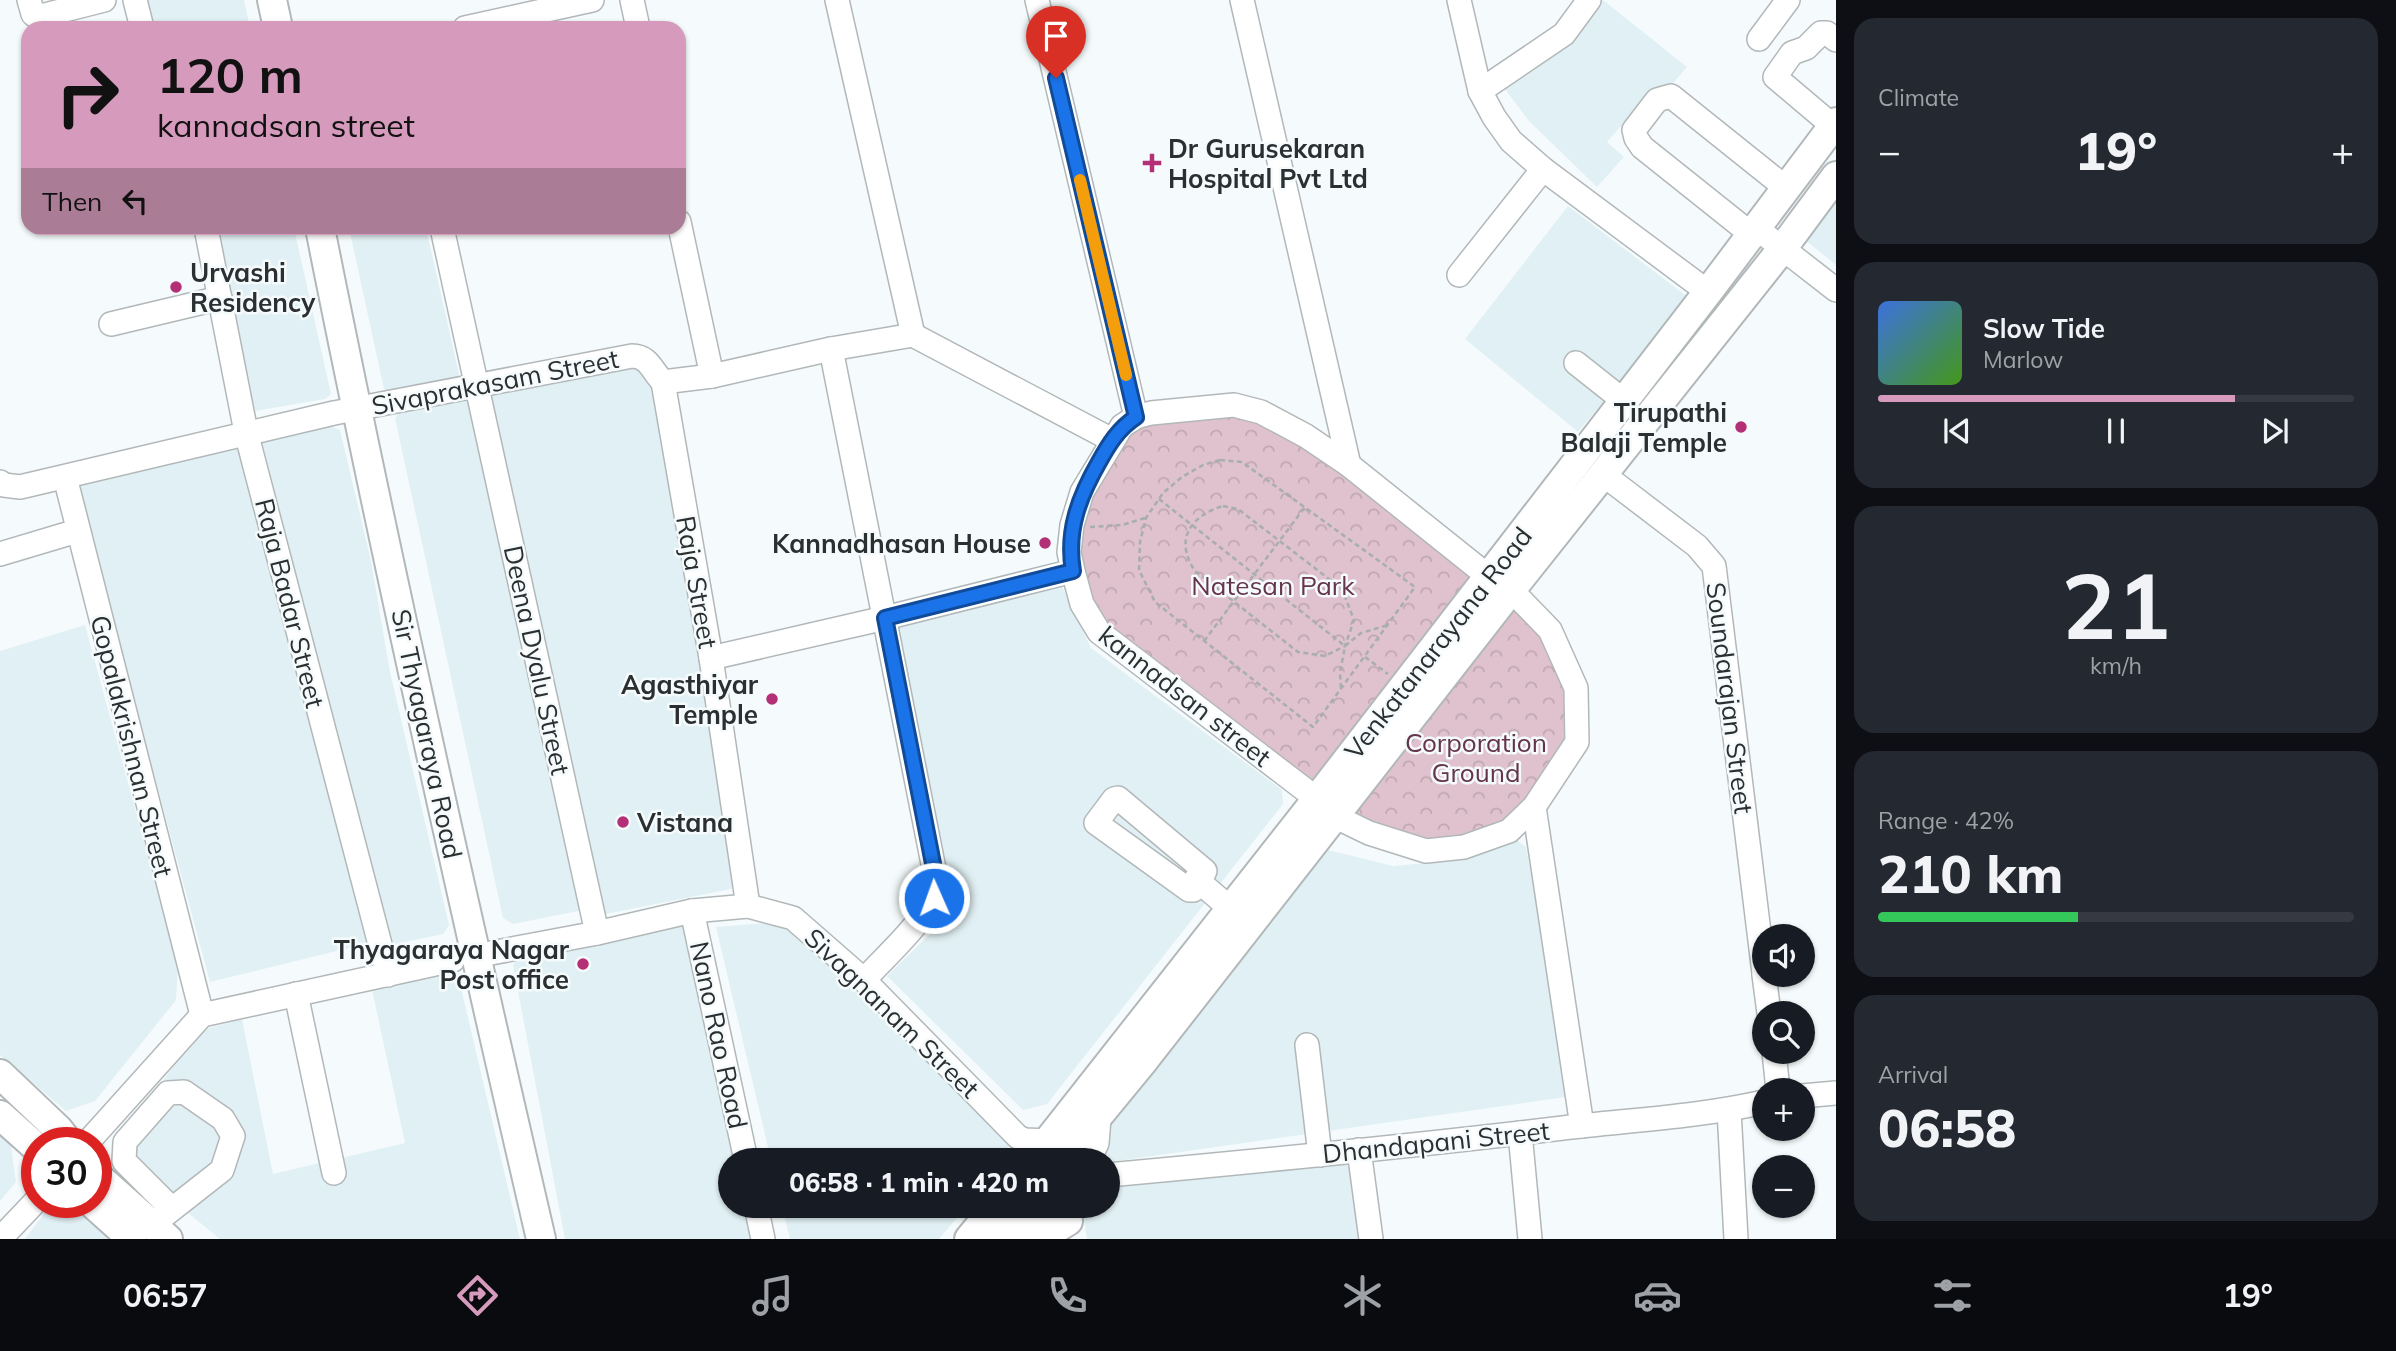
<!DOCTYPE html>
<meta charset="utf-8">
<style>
:root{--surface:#171b24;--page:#242831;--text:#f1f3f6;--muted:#9ea1a6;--line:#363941;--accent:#d69bbc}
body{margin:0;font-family:Mulish,sans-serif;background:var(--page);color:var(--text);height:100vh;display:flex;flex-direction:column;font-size:26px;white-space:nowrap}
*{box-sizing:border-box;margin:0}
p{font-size:23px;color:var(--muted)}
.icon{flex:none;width:38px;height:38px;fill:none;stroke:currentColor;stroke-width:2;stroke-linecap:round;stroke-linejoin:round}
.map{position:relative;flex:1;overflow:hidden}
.drawer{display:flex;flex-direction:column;gap:18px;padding:18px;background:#0d0f14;width:560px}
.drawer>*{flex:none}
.hud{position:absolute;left:21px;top:21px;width:665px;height:214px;border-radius:21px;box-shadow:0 2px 5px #0004;background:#d69bbc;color:#111;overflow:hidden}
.tools{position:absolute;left:1752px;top:924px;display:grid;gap:14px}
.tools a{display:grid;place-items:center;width:63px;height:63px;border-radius:50%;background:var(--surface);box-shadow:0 2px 5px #0004;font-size:35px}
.speed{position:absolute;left:21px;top:1127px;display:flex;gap:14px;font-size:35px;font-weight:700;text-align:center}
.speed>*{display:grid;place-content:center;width:91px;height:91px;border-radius:50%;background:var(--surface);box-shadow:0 2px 5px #0004;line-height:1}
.speed .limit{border:10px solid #d22;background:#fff;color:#111}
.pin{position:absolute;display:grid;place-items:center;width:60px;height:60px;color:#fff;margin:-72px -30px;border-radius:50% 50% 50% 0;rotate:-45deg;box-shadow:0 0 7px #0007}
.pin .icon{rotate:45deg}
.me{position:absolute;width:77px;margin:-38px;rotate:358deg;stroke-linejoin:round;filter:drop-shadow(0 0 5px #0008)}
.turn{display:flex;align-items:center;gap:24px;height:147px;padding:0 21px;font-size:32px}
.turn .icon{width:91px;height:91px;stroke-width:2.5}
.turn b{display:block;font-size:49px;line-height:60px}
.then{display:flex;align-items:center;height:66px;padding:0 21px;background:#0003;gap:14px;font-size:26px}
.big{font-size:52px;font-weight:800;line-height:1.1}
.drawer .card{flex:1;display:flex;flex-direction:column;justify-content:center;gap:10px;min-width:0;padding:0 24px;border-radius:21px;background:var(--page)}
.drawer .dial{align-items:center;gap:0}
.dial b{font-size:91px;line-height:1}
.song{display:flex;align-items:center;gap:21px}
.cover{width:84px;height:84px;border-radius:10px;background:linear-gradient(135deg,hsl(220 70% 55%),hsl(100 70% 35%))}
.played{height:7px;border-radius:4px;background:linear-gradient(90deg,var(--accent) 75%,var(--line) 75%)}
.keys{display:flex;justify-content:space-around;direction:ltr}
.heat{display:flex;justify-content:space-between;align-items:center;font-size:38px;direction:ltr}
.charge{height:10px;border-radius:5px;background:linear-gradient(90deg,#34c759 42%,var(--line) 0)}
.trip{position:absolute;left:718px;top:1148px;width:402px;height:70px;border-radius:35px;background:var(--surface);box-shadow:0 2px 5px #0004;font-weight:800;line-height:70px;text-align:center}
.menu{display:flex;height:112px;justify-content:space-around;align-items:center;background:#090b0e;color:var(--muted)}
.menu .icon{width:49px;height:49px}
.menu .active{color:var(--accent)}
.menu b{font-size:32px;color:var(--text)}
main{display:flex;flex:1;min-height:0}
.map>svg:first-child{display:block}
.built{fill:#e1f0f4}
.park{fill:url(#park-crowns)}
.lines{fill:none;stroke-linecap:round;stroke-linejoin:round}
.minor-casing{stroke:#b2b8b9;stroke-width:26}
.major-casing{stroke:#b2b8b9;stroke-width:32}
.path{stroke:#a8adad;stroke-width:2.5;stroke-dasharray:5 3.5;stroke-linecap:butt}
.minor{stroke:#fff;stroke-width:23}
.major{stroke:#fff;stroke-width:28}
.route-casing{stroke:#114b97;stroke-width:18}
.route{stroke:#1a73e8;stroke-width:12}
.slow{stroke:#f59e0b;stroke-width:12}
.poi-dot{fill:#b43076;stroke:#f5fbfc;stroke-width:2.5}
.labels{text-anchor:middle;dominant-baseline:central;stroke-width:5;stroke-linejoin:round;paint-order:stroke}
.poi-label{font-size:26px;font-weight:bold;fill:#2c2f2f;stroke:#f5fbfc;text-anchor:end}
.street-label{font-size:26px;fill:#2c2f2f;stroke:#f5fbfc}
.park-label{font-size:26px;fill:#65354b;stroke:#f5fbfc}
</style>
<main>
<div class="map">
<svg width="1836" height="1239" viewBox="0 0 1836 1239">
<defs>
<pattern id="park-crowns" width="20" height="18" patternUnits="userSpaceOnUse" patternTransform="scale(1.75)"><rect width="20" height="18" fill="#dfc2cd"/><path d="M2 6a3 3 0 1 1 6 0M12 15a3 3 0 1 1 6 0" fill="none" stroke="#c0a7b0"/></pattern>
</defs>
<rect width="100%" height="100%" fill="#f5fbfc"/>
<g class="built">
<polygon points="139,0 244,0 250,28 146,28"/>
<polygon points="1603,0 1687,67 1644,117 1634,111 1607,142 1624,157 1597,187 1529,121 1501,84"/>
<polygon points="1836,190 1836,265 1799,235"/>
<polygon points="1568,206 1689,298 1578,432 1465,339"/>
<polygon points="213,228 294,228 331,394 325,399 255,411"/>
<polygon points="349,228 426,228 461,383 394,394 384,389"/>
<polygon points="638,362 664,399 736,888 596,916 485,396"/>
<polygon points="472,396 588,909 513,924 503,918 395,418 401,410"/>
<polygon points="330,426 340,430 371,561 390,672 449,925 443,934 391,945 262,441"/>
<polygon points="241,442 369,943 210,982 75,481"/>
<polygon points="1062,586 1091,648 1282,790 1283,804 1047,1104 1023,1110 887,976 935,929 951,899 898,622"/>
<polygon points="85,625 178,966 176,1000 95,1101 66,1111 0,1055 0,651"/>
<polygon points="1517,840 1526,847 1573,1096 1110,1162 1092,1153 1087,1139 1328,850 1393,866 1448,861"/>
<polygon points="679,921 693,933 738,1160 730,1160 730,1206 747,1206 754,1239 565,1239 513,965 521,953"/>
<polygon points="794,921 1008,1134 1009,1157 1007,1160 771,1160 716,927"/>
<polygon points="449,968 458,975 520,1239 220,1239 127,1163 126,1133 198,1031 242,1019 273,1174 405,1143 371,985"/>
<polygon points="0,1136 11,1146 16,1182 0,1201"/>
<polygon points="1347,1153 1360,1239 1087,1239 1082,1206 1108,1206 1108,1188"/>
<polygon points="782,1206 967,1206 939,1239 790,1239"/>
<polygon points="49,1207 93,1217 119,1239 25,1239"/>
</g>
<g class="park">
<polygon points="1266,413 1481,575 1314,792 1101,629 1076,570 1080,489 1146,414"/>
<polygon points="1505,598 1548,635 1573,690 1573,742 1509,827 1428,847 1342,814"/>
</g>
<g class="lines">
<defs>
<g id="minor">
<polyline points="29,0 33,14 37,17 104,0"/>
<polyline points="135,0 142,28"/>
<polyline points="632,0 638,28"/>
<polyline points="837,0 913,335"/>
<polyline points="1037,0 1136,417"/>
<polyline points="1242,0 1349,465"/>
<polyline points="1459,0 1480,91 1494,117 1511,141 1543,169 1708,292"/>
<polyline points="465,28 592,0"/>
<polyline points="1759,39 1788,0"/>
<polyline points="1480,91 1564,34 1589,0"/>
<polyline points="1833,126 1775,77 1792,53 1806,48 1821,33 1827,33 1836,40"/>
<polyline points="679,222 712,376"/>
<polyline points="1755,227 1836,290"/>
<polyline points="206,228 246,432 388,975"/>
<polyline points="442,228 597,933"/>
<polyline points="1751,234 1642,147 1636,138 1634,130 1657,100 1671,96 1786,188"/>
<polyline points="1459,275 1543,169"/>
<polyline points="111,324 220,298"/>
<path d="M831,349L937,884C930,919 888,953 864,980"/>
<polyline points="1576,363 1624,401"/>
<polyline points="663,382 711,658 748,906"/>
<polyline points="663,382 712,376 831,349 913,335 1112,440"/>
<polyline points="1604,475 1697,546 1714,566 1764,973"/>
<polyline points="65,477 202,1015"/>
<path d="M0,482L4,485L20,487L334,413L632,356C649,356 652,371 663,382"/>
<polyline points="0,554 77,531"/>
<polyline points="711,658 885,618 1073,571 1082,604 1099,632 1317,799 1336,817 1369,833 1426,851 1464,847 1509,831 1534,807 1577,742 1576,688 1550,630 1511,590 1489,577 1349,465 1306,436 1261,412 1234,405 1151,413 1136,417 1122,426 1082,492 1072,525 1069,552 1073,571"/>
<polygon points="1118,798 1205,871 1193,890 1189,890 1096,823 1114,799"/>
<polyline points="1534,807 1582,1126"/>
<polyline points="1196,879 1231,909"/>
<polyline points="692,911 746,1160"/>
<polyline points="475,956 597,933 692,911 748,906 793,918 864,980 1018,1137 1025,1140 1049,1141"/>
<polyline points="1764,975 1769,1013"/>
<polyline points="296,994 334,1173"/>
<polyline points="1307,1045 1320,1155"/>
<polyline points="1774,1052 1778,1090"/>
<polyline points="1802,1096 1836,1093"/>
<polyline points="1729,1110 1736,1239"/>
<polyline points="1520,1133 1530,1239"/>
<polyline points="87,1143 202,1015 453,960"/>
<polyline points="1359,1150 1371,1239"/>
<polyline points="1089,1160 1097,1143 1099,1118"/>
<path d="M1108,1175C1260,1161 1412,1146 1563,1128C1630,1120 1698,1117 1764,1102"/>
<polyline points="756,1206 763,1239"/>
<polyline points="152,1225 222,1170 233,1136 223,1119 184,1092 168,1093 125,1142 124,1161 172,1209"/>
<polyline points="0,1239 37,1200"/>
<polyline points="1027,1239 1053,1206"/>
</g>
<g id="major">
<polyline points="272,0 278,28"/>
<path d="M320,228C387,566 463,903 541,1239"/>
<polyline points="0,1074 58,1129 69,1143"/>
<polyline points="0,1115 37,1148"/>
<polyline points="1033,1160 1317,799 1708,292 1836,122"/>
<polyline points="1062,1160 1145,1059 1511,590 1782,249 1836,176"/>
<polyline points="96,1175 168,1239"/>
<polyline points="91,1202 132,1239"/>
<polyline points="969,1239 996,1206"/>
<polyline points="1000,1239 1028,1206"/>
<polyline points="1039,1239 1068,1221"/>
</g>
</defs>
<use href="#minor" class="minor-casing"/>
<use href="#major" class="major-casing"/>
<g class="path">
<polygon points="1220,460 1242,462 1415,587 1313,727 1155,602 1139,570 1140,542 1146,518 1163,493 1182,477 1203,465"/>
<polyline points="1159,499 1345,646"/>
<path d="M1223,506L1238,509L1342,589L1354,620L1345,646L1325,656L1298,652L1195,571C1174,540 1190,516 1223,506Z"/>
<polyline points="1090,527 1122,525 1145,518"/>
<polyline points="1204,641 1305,507"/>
<polyline points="1365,657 1388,674"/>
<polyline points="1341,688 1340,673 1345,646 1361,633 1388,625"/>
</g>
<use href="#minor" class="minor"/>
<use href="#major" class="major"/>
</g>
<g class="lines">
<defs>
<path id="route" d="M934,898L937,884L885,618L1073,571C1066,531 1079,497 1099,462C1109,444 1118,429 1136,417L1056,78"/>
</defs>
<use href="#route" class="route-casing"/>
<use href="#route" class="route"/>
<polyline class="slow" points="1080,180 1126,375"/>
</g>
<g class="poi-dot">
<path d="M1148.5 152.5h7v7h7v7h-7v7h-7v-7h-7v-7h7z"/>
<circle cx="176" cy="287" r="7"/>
<circle cx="1741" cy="427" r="7"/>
<circle cx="1045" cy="543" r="7"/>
<circle cx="772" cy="699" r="7"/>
<circle cx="623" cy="822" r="7"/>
<circle cx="583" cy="964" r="7"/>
</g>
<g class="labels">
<g class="poi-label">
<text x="1168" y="148" text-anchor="start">Dr Gurusekaran<tspan x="1168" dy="30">Hospital Pvt Ltd</tspan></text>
<text x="190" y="272" text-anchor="start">Urvashi<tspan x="190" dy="30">Residency</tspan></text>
<text x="1727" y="412">Tirupathi<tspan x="1727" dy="30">Balaji Temple</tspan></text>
<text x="1031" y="543">Kannadhasan House</text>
<text x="758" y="684">Agasthiyar<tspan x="758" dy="30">Temple</tspan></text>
<text x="637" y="822" text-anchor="start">Vistana</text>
<text x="569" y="949">Thyagaraya Nagar<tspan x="569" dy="30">Post office</tspan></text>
</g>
<g class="street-label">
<text transform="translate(495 382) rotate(-11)">Sivaprakasam Street</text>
<text transform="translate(697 582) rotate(80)">Raja Street</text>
<text transform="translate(290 603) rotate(76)">Raja Badar Street</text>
<text transform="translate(1438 643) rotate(-52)">Venkatanarayana Road</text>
<text transform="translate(537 660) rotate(78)">Deena Dyalu Street</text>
<text transform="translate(1185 696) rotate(38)">kannadsan street</text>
<text transform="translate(1730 698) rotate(83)">Soundarajan Street</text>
<text transform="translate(427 734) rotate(78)">Sir Thyagaraya Road</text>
<text transform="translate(132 746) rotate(76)">Gopalakrishnan Street</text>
<text transform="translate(892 1013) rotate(44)">Sivagnanam Street</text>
<text transform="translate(719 1035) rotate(78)">Nano Rao Road</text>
<text transform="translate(1436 1142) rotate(-6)">Dhandapani Street</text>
</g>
<g class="park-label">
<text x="1273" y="585">Natesan Park</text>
<text x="1476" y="742">Corporation<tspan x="1476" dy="30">Ground</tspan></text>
</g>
</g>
</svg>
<div class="tools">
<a><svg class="icon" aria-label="sound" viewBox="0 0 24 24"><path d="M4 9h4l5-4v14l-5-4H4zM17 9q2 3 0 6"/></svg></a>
<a><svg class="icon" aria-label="search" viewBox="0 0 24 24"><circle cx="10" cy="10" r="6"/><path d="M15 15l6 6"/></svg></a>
<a>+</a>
<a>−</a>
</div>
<div class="speed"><div class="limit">30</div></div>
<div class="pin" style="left:1056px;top:78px;background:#d93025"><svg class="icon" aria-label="arrive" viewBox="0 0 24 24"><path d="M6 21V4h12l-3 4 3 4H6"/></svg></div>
<svg class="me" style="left:934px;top:898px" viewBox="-20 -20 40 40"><circle r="17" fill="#1a73e8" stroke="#fff" stroke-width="3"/><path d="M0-11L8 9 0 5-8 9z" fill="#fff"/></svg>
<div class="trip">06:58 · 1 min · 420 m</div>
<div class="hud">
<div class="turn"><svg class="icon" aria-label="right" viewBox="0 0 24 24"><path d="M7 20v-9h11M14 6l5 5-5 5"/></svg><div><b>120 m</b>kannadsan street</div></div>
<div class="then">Then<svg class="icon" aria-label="left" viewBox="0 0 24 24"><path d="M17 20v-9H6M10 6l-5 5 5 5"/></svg></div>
</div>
</div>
<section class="drawer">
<div class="card"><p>Climate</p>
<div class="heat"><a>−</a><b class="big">19°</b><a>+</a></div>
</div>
<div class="card">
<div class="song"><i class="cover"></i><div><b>Slow Tide</b><p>Marlow</p></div></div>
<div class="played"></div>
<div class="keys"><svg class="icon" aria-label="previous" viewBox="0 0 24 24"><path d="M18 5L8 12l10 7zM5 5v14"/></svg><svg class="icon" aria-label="pause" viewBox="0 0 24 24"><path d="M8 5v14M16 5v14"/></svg><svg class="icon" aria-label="next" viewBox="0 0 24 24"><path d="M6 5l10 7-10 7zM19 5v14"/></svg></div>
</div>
<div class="card dial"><b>21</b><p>km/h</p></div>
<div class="card"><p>Range · 42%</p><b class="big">210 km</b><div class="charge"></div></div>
<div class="card"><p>Arrival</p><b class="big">06:58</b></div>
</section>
</main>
<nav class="menu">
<b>06:57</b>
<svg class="icon active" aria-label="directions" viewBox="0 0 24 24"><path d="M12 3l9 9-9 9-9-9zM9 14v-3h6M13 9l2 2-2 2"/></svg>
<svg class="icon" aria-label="music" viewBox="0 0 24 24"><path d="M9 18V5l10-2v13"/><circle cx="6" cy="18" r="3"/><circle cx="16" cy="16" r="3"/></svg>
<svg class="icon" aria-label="phone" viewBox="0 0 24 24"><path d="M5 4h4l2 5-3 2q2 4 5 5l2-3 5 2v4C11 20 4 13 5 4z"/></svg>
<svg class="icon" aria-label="climate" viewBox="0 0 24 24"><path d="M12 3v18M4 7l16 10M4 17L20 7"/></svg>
<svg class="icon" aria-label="car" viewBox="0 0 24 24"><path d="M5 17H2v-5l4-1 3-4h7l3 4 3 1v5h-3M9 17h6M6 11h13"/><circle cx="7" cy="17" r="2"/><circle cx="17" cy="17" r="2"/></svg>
<svg class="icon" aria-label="filters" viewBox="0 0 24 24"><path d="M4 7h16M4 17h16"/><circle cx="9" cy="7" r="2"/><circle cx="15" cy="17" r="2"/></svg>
<b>19°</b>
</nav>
